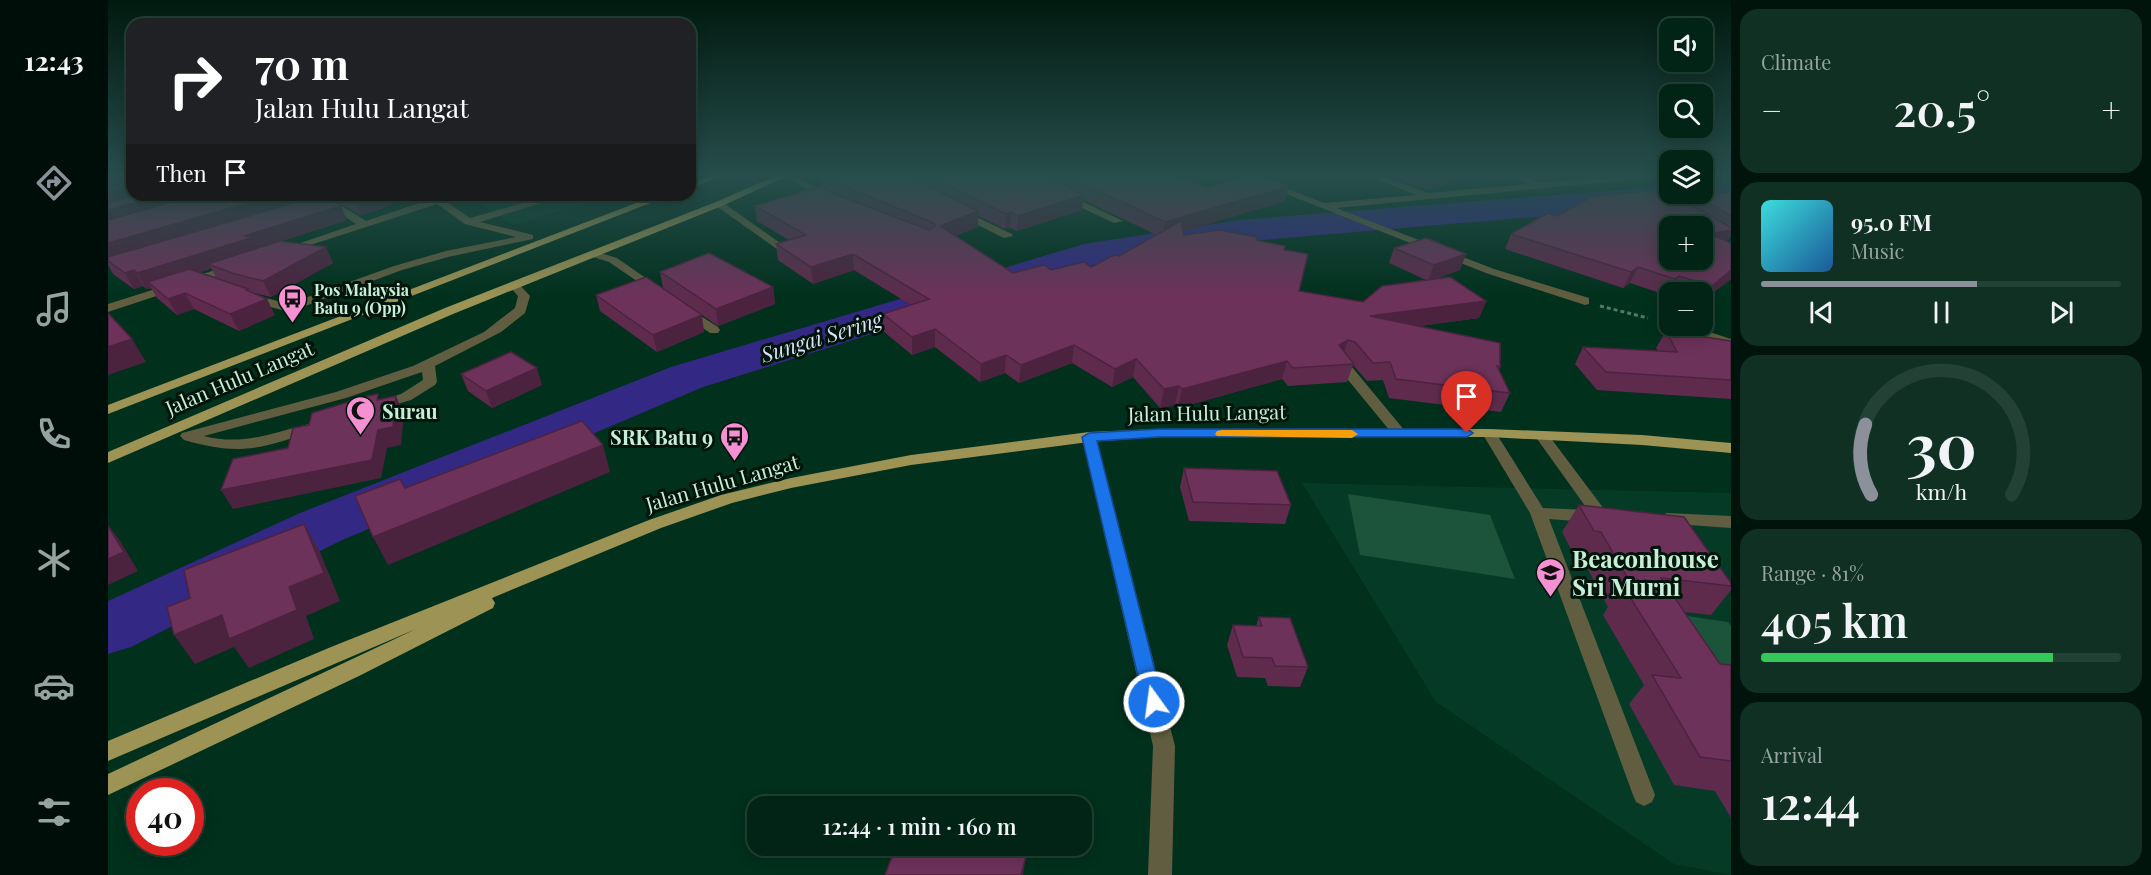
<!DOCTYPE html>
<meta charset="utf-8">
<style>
:root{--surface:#012416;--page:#0f3023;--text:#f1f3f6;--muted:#96a4a1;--line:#234135;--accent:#8c9099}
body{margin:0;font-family:"Playfair Display",serif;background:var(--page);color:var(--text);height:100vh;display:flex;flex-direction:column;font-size:22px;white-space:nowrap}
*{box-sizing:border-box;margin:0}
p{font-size:20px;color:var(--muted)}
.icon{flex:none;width:33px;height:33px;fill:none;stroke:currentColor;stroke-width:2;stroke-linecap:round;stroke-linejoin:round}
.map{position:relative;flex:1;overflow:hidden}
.drawer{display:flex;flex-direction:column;gap:9px;padding:9px;background:#01140c;width:420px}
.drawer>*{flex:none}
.guide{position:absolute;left:18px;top:18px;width:570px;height:183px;border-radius:18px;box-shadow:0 3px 15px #0003,0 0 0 2px var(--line);background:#202124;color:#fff;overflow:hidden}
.controls{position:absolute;left:1551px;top:18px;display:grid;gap:12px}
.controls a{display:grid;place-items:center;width:54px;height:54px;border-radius:12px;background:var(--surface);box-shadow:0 3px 15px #0003,0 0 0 2px var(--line);font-size:30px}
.speed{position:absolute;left:18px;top:778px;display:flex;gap:12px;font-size:30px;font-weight:700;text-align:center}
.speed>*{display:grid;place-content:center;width:78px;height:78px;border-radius:50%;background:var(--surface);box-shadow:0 3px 15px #0003,0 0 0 2px var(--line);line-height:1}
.speed .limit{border:9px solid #d22;background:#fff;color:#111}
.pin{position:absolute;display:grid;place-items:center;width:51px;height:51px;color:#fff;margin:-62px -26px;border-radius:50% 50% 50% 0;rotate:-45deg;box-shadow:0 0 6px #0007}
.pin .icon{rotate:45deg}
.me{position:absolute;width:66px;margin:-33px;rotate:346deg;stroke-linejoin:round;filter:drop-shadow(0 0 4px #0008)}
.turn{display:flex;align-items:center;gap:21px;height:126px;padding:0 30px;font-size:27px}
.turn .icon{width:78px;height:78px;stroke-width:2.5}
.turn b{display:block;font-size:42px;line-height:51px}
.then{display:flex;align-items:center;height:57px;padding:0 30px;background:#0003;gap:12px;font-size:22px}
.big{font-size:45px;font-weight:600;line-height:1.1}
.drawer .card{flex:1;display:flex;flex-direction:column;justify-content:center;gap:9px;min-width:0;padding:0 21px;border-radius:18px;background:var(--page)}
.drawer .dial{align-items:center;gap:0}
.dial svg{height:156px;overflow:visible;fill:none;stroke:var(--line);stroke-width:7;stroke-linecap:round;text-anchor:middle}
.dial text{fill:var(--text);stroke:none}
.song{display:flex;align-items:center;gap:18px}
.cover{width:72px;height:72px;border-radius:9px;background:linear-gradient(135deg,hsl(180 70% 55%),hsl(210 70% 35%))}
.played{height:6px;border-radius:3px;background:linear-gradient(90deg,var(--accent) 60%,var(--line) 60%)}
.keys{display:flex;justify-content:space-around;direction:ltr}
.heat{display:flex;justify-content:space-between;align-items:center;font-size:33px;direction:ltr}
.charge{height:9px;border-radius:4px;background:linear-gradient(90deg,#34c759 81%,var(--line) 0)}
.trip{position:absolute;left:639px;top:796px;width:345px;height:60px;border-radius:18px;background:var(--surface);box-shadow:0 3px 15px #0003,0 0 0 2px var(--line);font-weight:600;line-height:60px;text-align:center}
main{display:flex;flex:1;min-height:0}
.menu{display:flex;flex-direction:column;width:108px;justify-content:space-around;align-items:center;background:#000e09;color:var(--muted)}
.menu .icon{width:42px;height:42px}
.menu .active{color:var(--accent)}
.menu b{font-size:27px;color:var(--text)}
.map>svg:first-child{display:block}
.built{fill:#053b26}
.green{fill:#1b533b}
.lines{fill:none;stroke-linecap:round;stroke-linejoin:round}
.river{fill:#342885;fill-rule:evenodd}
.path{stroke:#4f7b66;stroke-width:3;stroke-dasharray:4 3;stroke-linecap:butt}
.minor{fill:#615d40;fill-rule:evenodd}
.major{fill:#9c9354;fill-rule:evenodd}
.wall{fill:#5e2b4d;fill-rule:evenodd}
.shaded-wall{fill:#4c233f}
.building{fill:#6d325a;stroke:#4c233f;stroke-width:1.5;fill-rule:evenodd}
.route{fill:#1a73e8;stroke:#114b97;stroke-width:1.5}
.slow{fill:#f59e0b}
.labels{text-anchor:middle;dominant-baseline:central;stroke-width:6;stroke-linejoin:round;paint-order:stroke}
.far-poi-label{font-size:16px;font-weight:bold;fill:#c7eed8;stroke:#00150a;text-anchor:start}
.street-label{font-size:20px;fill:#c7eed8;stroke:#00150a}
.poi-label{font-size:20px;font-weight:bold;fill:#c7eed8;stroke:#00150a;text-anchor:start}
.water-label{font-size:21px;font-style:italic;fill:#dcdff9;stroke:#00150a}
.near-poi-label{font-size:24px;font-weight:bold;fill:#c7eed8;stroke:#00150a;text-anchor:start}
</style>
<main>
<nav class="menu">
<b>12:43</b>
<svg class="icon active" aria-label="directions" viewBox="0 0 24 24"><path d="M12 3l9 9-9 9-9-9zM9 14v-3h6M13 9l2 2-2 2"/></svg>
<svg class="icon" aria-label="music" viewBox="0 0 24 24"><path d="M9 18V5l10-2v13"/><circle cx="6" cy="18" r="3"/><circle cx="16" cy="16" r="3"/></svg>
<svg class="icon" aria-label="phone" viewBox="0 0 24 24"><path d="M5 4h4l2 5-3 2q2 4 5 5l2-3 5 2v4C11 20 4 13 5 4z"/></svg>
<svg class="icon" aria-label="climate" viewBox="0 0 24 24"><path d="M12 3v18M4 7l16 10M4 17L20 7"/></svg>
<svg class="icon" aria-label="car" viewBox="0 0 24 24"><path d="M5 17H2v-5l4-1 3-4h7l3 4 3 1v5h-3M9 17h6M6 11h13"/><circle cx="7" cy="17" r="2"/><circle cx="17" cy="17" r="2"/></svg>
<svg class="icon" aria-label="filters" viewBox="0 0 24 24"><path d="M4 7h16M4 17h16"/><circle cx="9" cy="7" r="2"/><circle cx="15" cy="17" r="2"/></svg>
</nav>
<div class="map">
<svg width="1623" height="875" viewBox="0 0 1623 875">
<rect width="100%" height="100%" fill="#01301d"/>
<g class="built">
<polygon points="358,195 505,195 405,225"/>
<polygon points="1194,483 1623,493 1623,875 1566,864 1328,702"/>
</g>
<g class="green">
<polygon points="1240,494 1382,515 1407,579 1252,555"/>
<polygon points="1566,614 1620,622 1623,626 1623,685"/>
</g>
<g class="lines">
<polygon class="river" points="1623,180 1623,200 1589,200 1577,204 1131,242 994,262 595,387 232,541 23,647 0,654 0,601 192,513 563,367 976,244 1131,220 1562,186 1562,194 1594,194 1594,182"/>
<polyline class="path" points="1492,306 1540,318"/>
<g class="minor">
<polygon points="683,174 722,195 724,197 716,199 673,175"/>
<polygon points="1128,174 1141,174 1216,203 1308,195 1255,174 1268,174 1320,193 1421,184 1402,174 1414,174 1431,183 1528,174 1562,174 1562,176 1228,208 1386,269 1481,298 1481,304 1477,305 1378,273"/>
<polygon points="318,195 329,195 362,218 443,195 458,195 372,222 425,235 425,239 340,257 294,270 181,312 137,300 135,297 141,293 180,304 286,266 338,251 408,237 357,224 329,204 181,252 177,253 172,250 248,224 221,206 215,206 215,202 226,201 258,221 323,199"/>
<polygon points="955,195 961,195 1015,221 1006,223 955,199"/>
<polygon points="608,202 614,202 678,247 677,249 669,249 608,206"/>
<polygon points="852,209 904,234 905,236 896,238 848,214 847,212"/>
<polygon points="486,251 509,258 555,290 549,294 545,292 501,262 482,256 482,252"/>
<polygon points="123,265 129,268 127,270 0,312 0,304"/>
<path d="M406,282L410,283L422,296L417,313L393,332L327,366L329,382L327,385L303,400L272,409L265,405L267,402L293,394L315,380L314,372L238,398L96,436C134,446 164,433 201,424L208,428L206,431C152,449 132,456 76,440L72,436L74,433L228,392L305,366L376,332L407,308L410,296L400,285Z"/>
<polygon points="579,307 610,327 612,330 610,333 602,333 575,314 575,308"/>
<polygon points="1558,317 1562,318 1563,326 1552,321"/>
<polygon points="1566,326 1583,326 1623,339 1623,347 1568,329"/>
<polygon points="1234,360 1239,361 1297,431 1299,434 1297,437 1287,437 1227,364"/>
<polygon points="1381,429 1388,433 1435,508 1480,510 1427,436 1434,432 1439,433 1502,517 1500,521 1494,523 1441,519 1547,795 1544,802 1536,806 1528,802 1525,795 1422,513 1374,433"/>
<polygon points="981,432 988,437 1067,746 1064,875 1040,875 1045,746 974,437"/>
<polygon points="1559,513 1623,516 1623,528 1553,523 1551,519 1553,515"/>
</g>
<g class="major">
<polygon points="605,174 618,174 582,189 582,183"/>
<polygon points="672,174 684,174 614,206 345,314 0,463 0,452 337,308 608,202"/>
<polygon points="549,195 563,195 0,414 0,405"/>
<polygon points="1051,429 1381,429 1534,435 1623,443 1623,453 1534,445 1381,437 1051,437 981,442 803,465 683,488 624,503 553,528 384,598 387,603 385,608 251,676 0,795 0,774 308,629 0,761 0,741 223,647 541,520 613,495 683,478 803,455 981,432"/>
</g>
</g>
<g class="wall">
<path d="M0,174H24V195H299L301,199L279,205V207L253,215L221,198L239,220L174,241L225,263L163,297L142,292L167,315L131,331L86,309L69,315L49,298L43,288L38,289L35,286L26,289L5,274L0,265ZM103,268L108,277L92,272L99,270Z"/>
<path d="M712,174H1062L1100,188L1177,201L1075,231L1076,235L1149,240L1176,250L1191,291L1255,302L1318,280L1281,263L1286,248L1358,254L1352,270L1325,280L1378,301L1371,318L1311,326L1392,367L1391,371L1402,393L1393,412L1281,398L1275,380L1259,381L1245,365L1239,382L1180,386L1174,379L1070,408L1067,405L1052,408L1025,377L1004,387L964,363L911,383L897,373L872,382L827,347L804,355L775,331V314L803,305L746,270L705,284L670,260L668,244L681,240L649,221L647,206L713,186ZM975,200L1049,235L1011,256L983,267L905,273L847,236L870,227V216L897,229L902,228L909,231L974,210Z"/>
<polygon points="1275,174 1369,174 1322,190"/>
<polygon points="1623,193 1623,235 1619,241 1623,243 1623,279 1594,301 1594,292 1565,292 1562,291 1558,295 1522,283 1515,288 1397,249 1403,234 1449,216 1585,206 1590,197"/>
<polygon points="552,272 665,287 667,304 610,326 555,288"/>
<polygon points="488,295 596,332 549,352 492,311"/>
<polygon points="1558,331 1623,341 1623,399 1489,390 1467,364 1475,347 1550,351 1548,348"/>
<polygon points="353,374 434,385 384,408 360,391"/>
<polygon points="1076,468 1183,505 1177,524 1081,521 1072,487"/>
<polygon points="1471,505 1623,583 1623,590 1603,615 1576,612 1612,664 1623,665 1623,818 1607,791 1566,785 1521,704 1536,685 1495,615 1500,607 1475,560 1469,560 1454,532"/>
<polygon points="1151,617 1200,667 1192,687 1160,686 1157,678 1129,677 1119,645 1125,625 1148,626"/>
</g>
<g class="shaded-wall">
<polygon points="1336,174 1369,174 1322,190 1327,177"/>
<polygon points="15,176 21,187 24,186 24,195 123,195 0,230 0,179"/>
<polygon points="1181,186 1177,201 1054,238 1057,222"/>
<polygon points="168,195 221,195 222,198 2,263 0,261 0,243"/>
<polygon points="258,195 299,195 301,199 279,205 279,207 253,215 246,199"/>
<polygon points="976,195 974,210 909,231 910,216"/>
<polygon points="233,206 239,220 151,248 100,264 103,268 46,287 40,282 43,288 38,289 29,273 136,236"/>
<polygon points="870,211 870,227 832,242 832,226"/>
<polygon points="903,212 902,228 897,229 898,214"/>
<polygon points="1623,230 1623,234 1617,244 1602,234"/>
<polygon points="218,247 225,263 163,297 155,281"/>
<polygon points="745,254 746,270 705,284 703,267"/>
<polygon points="1358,254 1352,270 1320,281 1326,265"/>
<polygon points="1530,267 1522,283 1515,288 1523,272"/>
<polygon points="26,270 35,286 26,289 17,273"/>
<polygon points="1623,270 1623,279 1594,301 1604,286"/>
<polygon points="1571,276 1562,291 1558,295 1567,279"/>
<polygon points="665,287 667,304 610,326 608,309"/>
<polygon points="140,289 148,303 159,299 167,315 131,331 122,314 138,290"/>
<polygon points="77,293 86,309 69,315 60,299"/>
<polygon points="1378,301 1371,318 1256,334 1262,316"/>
<polygon points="594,315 596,332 549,352 545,335"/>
<polygon points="827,329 827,347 804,355 804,337"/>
<polygon points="24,339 38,362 0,375 0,347"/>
<polygon points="1240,340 1234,358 1231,345"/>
<polygon points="966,345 964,363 911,383 913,365"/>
<polygon points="898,355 897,373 872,382 873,364"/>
<polygon points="1028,359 1025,377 1004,387 1007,369"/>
<polygon points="1179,361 1174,379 1070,408 1074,389"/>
<polygon points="429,368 434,385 384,408 378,391"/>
<polygon points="1071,386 1067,405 1052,408 1056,389"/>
<polygon points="288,396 296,414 293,445 279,448 273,478 125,509 113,490"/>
<polygon points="495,445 502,472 280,565 265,537"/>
<polygon points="196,524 212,552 232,601 198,616 206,639 141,668 126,647 87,664 66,635 181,587"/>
<polygon points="0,525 12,541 30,571 0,585"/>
<polygon points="918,856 915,875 913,875"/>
</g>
<g class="building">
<polygon points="0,174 24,174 24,177 15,176 0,179"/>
<polygon points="715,174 797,174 870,211 832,226 905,273 936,265 943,270 976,262 983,267 1006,255 1011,256 1073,221 1076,235 1111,230 1150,237 1148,240 1177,246 1176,250 1200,254 1191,291 1255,302 1274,286 1342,277 1378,301 1262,316 1392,343 1392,367 1389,366 1402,393 1288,379 1282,362 1265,363 1247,342 1240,340 1231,345 1246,364 1185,368 1179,361 1074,389 1071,386 1056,389 1028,359 1007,369 966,345 913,365 898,355 873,364 827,329 804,337 775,314 821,299 745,254 703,267 668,244 698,235 647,206 713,186 730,195 821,230 827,226 826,223 738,187"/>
<polygon points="817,174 933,174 976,195 910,216 903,212 898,214"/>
<polygon points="954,174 1062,174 1100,188 1141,174 1147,174 1181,186 1057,222"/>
<polygon points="1317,174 1336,174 1327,177"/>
<polygon points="24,182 24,186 0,192 0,189"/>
<path d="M1550,190L1600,214L1623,228V230L1602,234L1623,243V270L1604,286L1571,276L1567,279L1530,267L1523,272L1403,234L1440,213L1449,216L1485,196ZM1562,226H1594V260H1562Z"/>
<polygon points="1621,192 1623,193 1623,216 1590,197"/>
<polygon points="28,195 55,195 0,210 0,203"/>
<polygon points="89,195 168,195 0,243 0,220"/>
<polygon points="213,195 217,195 233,206 136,236 146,237 29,273 26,270 17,273 0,261 0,257"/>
<polygon points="240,195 258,195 246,199"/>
<polygon points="1318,238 1358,254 1326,265 1286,248"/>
<polygon points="172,241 218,247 155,281 124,273 100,264"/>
<polygon points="601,253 665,287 608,309 552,272"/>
<polygon points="81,269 140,289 138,290 159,299 122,314 77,293 60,299 40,282"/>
<polygon points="538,277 594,315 545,335 488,295"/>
<polygon points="0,313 24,339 0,347"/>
<polygon points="1558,331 1623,341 1623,380 1498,372 1475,347 1569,352"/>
<polygon points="403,352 429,368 378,391 353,374"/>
<polygon points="270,394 269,400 288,396 285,427 270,430 264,460 113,490 125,459 180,448 185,428 201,425 204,413 260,396"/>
<polygon points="474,421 495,445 265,537 247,496 292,479 297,488"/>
<polygon points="1076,468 1169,471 1183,505 1085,502"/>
<polygon points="1471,505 1576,517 1623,583 1623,586 1553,578 1612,664 1623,665 1623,761 1592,757 1544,675 1573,678 1515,586 1525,587 1493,532 1486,531"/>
<polygon points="196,524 216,573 181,587 189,610 121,639 114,615 66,635 59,607 82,598 76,570"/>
<polygon points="0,526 16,552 0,559"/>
<polygon points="1151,617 1182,618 1200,667 1167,666 1164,658 1135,657 1125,625 1154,626"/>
<polygon points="788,846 886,846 918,856 913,875 777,875"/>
</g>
<linearGradient id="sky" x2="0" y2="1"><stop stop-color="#011a10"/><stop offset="0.59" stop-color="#274e4c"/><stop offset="1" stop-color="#274e4c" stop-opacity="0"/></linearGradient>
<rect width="1623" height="297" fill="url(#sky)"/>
<polygon class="route" points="1051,429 1359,429 1365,433 1359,437 1051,437 989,441 1055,702 1052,707 1046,710 1039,707 1036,702 974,437 981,433"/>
<polygon class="slow" points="1114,430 1244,430 1250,434 1244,438 1109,436 1107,434 1109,431"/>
<defs>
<symbol id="bus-pin" viewBox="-11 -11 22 30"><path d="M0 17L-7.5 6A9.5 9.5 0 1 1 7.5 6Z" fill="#f591d2" stroke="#00150a"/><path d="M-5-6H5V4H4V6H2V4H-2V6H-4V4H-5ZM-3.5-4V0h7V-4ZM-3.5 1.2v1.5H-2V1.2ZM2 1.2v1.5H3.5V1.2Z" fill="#111"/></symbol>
<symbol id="mosque-pin" viewBox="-11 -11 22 30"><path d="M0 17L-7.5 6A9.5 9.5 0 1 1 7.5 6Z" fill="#f591d2" stroke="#00150a"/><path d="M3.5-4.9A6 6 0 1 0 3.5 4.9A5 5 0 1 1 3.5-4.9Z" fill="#111"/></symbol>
<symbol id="school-pin" viewBox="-11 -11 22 30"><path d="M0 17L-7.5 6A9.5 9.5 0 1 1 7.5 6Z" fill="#f591d2" stroke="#00150a"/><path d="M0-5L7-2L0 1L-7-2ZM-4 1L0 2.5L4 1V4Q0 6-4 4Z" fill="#111"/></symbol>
</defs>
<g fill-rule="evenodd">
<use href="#bus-pin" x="168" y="282" width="33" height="45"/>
<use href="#mosque-pin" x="236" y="394" width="33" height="45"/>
<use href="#bus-pin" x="610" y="420" width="33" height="45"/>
<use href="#school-pin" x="1426" y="556" width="33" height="45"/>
</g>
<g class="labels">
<g class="far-poi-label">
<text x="206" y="289">Pos Malaysia<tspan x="206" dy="18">Batu 9 (Opp)</tspan></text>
</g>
<g class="street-label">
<text transform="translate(131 377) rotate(-23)">Jalan Hulu Langat</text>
<text transform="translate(1099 412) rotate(-1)">Jalan Hulu Langat</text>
<text transform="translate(614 482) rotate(-16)">Jalan Hulu Langat</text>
</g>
<g class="poi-label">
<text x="274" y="410">Surau</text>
<text x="605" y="436" text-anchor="end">SRK Batu 9</text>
</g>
<g class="water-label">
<text transform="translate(713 336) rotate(-17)">Sungai Sering</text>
</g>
<g class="near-poi-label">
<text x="1464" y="558">Beaconhouse<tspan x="1464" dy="28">Sri Murni</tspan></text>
</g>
</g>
</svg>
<div class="controls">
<a><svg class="icon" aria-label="sound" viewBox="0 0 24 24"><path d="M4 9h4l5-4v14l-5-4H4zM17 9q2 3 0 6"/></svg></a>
<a><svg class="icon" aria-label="search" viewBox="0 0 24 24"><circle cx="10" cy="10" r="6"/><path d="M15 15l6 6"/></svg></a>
<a><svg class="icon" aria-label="layers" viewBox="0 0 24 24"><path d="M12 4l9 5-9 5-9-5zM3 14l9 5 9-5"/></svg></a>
<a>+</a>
<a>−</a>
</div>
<div class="speed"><div class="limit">40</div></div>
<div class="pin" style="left:1359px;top:433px;background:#d93025"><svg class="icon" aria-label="arrive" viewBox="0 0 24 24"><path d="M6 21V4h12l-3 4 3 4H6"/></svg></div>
<svg class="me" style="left:1046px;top:702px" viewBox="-20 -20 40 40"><circle r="17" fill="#1a73e8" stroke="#fff" stroke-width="3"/><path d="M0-11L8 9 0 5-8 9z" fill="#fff"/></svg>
<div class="trip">12:44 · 1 min · 160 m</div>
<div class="guide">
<div class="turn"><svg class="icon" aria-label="right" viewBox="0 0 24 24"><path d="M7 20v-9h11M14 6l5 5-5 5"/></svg><div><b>70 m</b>Jalan Hulu Langat</div></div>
<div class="then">Then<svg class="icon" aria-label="arrive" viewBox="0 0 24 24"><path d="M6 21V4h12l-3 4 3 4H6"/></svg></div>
</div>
</div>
<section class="drawer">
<div class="card"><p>Climate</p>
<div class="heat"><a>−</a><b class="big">20.5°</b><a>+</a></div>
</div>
<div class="card">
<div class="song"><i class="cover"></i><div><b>95.0 FM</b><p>Music</p></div></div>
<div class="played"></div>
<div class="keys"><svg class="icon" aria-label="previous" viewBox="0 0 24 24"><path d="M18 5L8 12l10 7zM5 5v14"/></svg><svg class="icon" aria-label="pause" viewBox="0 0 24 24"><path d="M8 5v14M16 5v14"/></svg><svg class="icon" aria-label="next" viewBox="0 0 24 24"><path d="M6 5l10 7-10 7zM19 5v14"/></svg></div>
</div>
<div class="card dial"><svg viewBox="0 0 100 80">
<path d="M14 69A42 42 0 1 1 86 69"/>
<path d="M14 69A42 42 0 0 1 11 33" stroke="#8c9099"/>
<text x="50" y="56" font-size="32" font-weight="700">30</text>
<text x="50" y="72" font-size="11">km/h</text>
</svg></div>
<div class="card"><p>Range · 81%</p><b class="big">405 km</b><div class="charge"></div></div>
<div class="card"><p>Arrival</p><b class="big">12:44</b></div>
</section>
</main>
